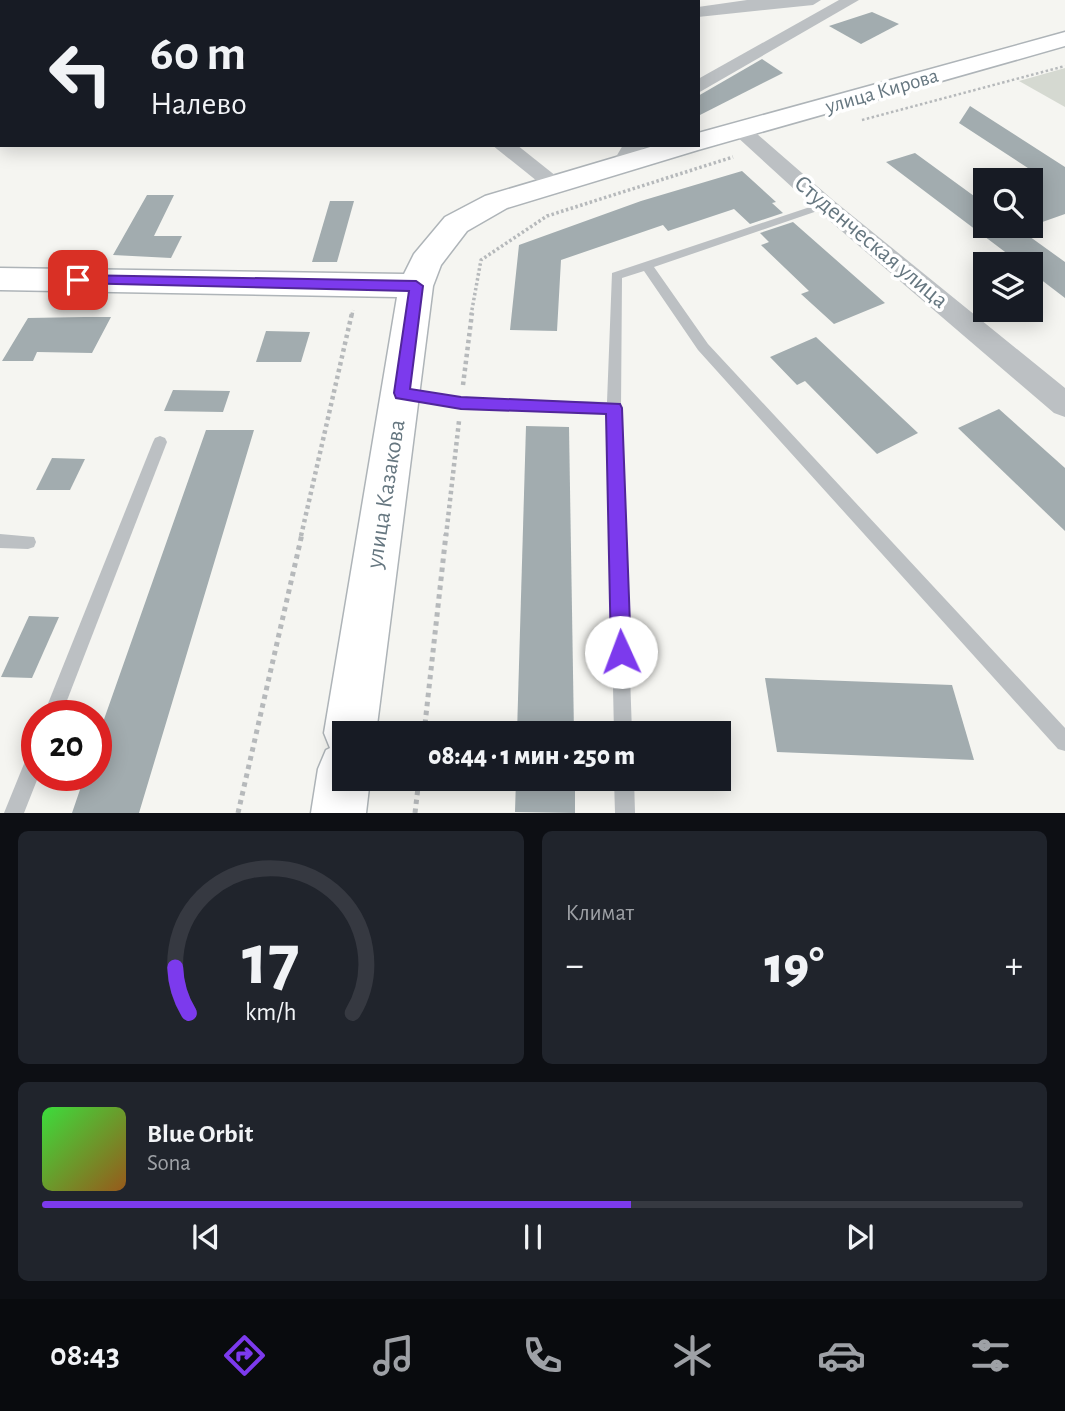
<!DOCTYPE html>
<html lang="ru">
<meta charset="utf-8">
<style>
:root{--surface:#171b24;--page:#20242c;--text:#f1f3f6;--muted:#9ea1a6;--line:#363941;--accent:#7c3aed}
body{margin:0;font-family:"Alegreya Sans",sans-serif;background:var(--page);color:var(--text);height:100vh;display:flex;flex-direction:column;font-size:26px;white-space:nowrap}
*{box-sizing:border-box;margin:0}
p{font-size:23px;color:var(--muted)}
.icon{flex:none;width:38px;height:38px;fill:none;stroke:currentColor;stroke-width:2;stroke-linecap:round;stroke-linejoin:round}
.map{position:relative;height:813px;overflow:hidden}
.side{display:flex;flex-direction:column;gap:18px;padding:18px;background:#0d0f14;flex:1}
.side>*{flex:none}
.hud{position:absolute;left:0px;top:0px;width:700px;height:147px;box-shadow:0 4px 18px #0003;background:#171b24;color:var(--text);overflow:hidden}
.tools{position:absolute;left:973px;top:168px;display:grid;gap:14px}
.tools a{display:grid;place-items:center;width:70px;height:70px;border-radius:0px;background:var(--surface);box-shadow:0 4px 18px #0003;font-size:35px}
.speed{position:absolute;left:21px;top:700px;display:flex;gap:14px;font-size:35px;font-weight:700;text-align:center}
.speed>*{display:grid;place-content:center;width:91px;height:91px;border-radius:50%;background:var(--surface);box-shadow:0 4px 18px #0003;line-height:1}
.speed .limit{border:10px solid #d22;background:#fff;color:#111}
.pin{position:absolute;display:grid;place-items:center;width:60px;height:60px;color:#fff;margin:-30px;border-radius:14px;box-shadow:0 4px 10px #0006}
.me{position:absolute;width:77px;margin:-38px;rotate:358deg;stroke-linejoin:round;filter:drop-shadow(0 0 5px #0008)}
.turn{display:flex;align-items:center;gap:24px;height:147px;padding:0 35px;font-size:32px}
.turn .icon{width:91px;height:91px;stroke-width:2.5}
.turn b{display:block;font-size:49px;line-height:60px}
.big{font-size:52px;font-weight:800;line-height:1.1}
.side .widget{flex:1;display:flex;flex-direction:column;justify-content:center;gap:10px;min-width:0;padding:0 24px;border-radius:10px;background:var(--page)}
.side .dial{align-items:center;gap:0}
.dial svg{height:182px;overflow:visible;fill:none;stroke:var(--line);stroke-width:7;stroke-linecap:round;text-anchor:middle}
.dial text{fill:var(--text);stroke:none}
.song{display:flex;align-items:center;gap:21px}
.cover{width:84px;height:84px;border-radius:10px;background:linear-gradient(135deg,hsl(120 70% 55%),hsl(30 70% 35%))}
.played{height:7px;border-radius:4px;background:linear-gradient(90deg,var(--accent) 60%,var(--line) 60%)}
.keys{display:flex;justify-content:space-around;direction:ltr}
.heat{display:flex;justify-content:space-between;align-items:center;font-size:38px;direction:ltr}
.side .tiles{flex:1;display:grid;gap:18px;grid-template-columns:1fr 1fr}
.widget:last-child{grid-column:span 2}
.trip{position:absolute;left:332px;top:721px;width:399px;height:70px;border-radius:0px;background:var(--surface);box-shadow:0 4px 18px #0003;font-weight:800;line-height:70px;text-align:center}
.dock{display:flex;height:112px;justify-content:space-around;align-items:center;background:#090b0e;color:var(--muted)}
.dock .icon{width:49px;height:49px}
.dock .current{color:var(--accent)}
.dock b{font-size:32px;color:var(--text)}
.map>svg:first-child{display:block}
.green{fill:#d5d9d1}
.building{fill:#a2acaf}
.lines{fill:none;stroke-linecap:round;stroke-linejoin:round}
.secondary-casing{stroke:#aeb4b8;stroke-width:3}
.path-far3{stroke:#b6b9bb;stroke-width:2.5;stroke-dasharray:2.5 2.5;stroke-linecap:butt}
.path-far2{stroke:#b6b9bb;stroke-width:3.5;stroke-dasharray:2.5 2.5;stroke-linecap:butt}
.path-far1{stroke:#b6b9bb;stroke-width:4.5;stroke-dasharray:3.5 3.5;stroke-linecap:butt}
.path{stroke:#b6b9bb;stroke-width:5;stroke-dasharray:4.5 4.5;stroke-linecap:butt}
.service{fill:#bcc0c3;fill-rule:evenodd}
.minor{fill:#bcc0c3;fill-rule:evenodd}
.secondary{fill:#fff;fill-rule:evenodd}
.route{fill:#7c3aed;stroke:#51269a;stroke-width:2}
.labels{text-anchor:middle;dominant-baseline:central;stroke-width:7;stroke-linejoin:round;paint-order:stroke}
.far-street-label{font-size:21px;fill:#667780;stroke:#fff}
.street-label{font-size:24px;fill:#667780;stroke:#fff}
</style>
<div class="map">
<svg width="1065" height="813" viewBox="0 0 1065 813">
<rect width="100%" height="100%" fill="#f5f5f1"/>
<polygon class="green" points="1065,68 1065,107 1019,81"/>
<g class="building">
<polygon points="872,12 899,24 861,44 829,26"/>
<polygon points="762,59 783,73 698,116 698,96"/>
<polygon points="970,106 1065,167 1065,214 1031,226 1031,170 959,123"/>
<polygon points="915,153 985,204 985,226 1015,226 1065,262 1065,298 1031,272 1031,264 1021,264 886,162"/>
<polygon points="742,171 776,202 772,203 783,213 750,224 734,209 668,231 663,225 561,260 557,331 510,330 519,245 641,201"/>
<polygon points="147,195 174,195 154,236 182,236 171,258 113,255"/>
<polygon points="330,201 354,201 337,262 312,262"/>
<polygon points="793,222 885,303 834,324 801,294 809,291 761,245 769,242 760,233"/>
<polygon points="84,317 111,317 92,353 37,352 33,361 2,361 28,318"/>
<polygon points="266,331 310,332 301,362 256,362"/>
<polygon points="816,337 918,433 877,454 805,381 797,385 770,357"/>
<polygon points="173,390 230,391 223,412 164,411"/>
<polygon points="999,409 1065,468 1065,531 958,428"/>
<polygon points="526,426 569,427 574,733 517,733"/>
<polygon points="206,430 254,430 139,813 72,813 85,775 96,775 96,742"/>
<polygon points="52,458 85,459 70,490 36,490"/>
<polygon points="29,616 59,617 32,678 1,677"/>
<polygon points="765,678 952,685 974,760 777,752"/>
<polygon points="516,779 575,779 575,813 515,812"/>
</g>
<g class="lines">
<defs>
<polygon id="secondary" points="1065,32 1065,46 698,150 507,208 467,231 441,265 433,286 376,733 345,733 345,779 370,779 366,813 311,813 318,769 326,750 330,748 324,733 397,297 0,290 0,268 404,274 414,254 445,217 485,196 657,145 698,145 698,133"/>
</defs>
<use href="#secondary" class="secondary-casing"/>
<g class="path-far3">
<polyline points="50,2 53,0"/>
<polyline points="862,120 1065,66"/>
</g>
<g class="path-far2">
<polyline points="352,315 353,310"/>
<polyline points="471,315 481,260 547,216 733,157"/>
</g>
<g class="path-far1">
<polyline points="463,385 472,313"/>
<polyline points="301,536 352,313"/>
<polyline points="446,536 459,421"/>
</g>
<g class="path">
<polyline points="424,733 446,534"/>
<polyline points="238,813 302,534"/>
<polyline points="415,813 419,779"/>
</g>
<g class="service">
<polygon points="825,202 831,205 829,207 654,267 708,344 1065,728 1065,751 1058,749 698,350 644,271 622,278 621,408 632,733 614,733 607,413 461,408 403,399 396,394 403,389 461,398 607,402 612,273"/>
<polygon points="160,436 165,438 167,442 61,716 43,716 153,442 155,438"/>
<polygon points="0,534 34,537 36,542 34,547 28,549 0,548"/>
<polygon points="37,747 37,775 39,775 24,813 4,813 30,749"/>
<polygon points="614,779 634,779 635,813 615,813"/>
</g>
<g class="minor">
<polygon points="747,0 821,0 813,5 698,17 698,7"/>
<polygon points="839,0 859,0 698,93 698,79"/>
<polygon points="742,125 749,127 833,200 1065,388 1065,417 1054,413 817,210 735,135 731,131 735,127"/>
<polygon points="492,145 517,145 566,184 563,189 547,189"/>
<polygon points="623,145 645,145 632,167 616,167 613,162"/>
</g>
<use href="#secondary" class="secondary"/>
</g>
<polygon class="route" points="78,275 416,281 423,286 410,389 461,397 620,404 622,408 631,652 628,659 621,662 614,659 611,652 606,414 461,409 396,398 394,393 409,291 73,283 71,280"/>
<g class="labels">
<g class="far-street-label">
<text transform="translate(882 91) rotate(-16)">улица Кирова</text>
</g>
<g class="street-label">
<text transform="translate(871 242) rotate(40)">Студенческая улица</text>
<text transform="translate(386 494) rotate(-81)">улица Казакова</text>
</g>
</g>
</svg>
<div class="tools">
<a><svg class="icon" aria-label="search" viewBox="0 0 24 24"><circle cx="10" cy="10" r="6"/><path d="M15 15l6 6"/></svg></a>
<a><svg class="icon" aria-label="layers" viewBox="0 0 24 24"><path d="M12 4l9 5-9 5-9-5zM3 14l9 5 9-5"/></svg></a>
</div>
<div class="speed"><div class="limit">20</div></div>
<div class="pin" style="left:78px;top:280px;background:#d93025"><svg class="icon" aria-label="arrive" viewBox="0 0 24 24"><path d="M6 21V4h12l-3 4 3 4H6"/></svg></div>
<svg class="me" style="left:621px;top:652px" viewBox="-20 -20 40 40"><circle r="19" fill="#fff"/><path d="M0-13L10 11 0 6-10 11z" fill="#7c3aed"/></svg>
<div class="trip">08:44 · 1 мин · 250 m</div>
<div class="hud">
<div class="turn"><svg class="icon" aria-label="left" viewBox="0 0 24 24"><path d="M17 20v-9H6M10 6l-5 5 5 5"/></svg><div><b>60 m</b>Налево</div></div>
</div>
</div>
<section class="side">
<div class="tiles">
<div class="widget dial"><svg viewBox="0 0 100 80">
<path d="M14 69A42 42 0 1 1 86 69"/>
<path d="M14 69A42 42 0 0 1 8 49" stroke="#7c3aed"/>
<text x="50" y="56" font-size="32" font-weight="700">17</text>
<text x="50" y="72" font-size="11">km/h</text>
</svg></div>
<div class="widget"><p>Климат</p>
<div class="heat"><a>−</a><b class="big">19°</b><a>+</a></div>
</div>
<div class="widget">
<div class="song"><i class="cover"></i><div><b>Blue Orbit</b><p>Sona</p></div></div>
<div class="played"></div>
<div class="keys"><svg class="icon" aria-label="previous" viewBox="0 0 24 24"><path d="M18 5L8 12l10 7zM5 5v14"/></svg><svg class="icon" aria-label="pause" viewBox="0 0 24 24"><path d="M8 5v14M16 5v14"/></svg><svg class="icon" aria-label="next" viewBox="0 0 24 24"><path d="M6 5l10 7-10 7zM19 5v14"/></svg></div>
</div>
</div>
</section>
<nav class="dock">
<b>08:43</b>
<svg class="icon current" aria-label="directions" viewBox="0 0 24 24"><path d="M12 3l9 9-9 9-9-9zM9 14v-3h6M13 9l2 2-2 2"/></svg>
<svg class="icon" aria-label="music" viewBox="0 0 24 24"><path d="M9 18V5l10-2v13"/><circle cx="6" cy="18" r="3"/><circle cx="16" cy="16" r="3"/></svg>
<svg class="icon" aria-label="phone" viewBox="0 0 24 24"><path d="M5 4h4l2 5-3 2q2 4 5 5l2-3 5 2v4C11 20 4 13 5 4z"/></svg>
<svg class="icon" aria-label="climate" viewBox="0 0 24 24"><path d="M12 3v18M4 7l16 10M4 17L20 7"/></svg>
<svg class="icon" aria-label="car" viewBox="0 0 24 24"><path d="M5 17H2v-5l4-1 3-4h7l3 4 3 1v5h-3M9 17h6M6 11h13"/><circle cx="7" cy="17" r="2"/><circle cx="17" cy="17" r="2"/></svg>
<svg class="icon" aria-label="filters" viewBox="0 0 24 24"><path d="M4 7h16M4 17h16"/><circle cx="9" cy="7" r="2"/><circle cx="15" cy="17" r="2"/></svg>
</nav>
